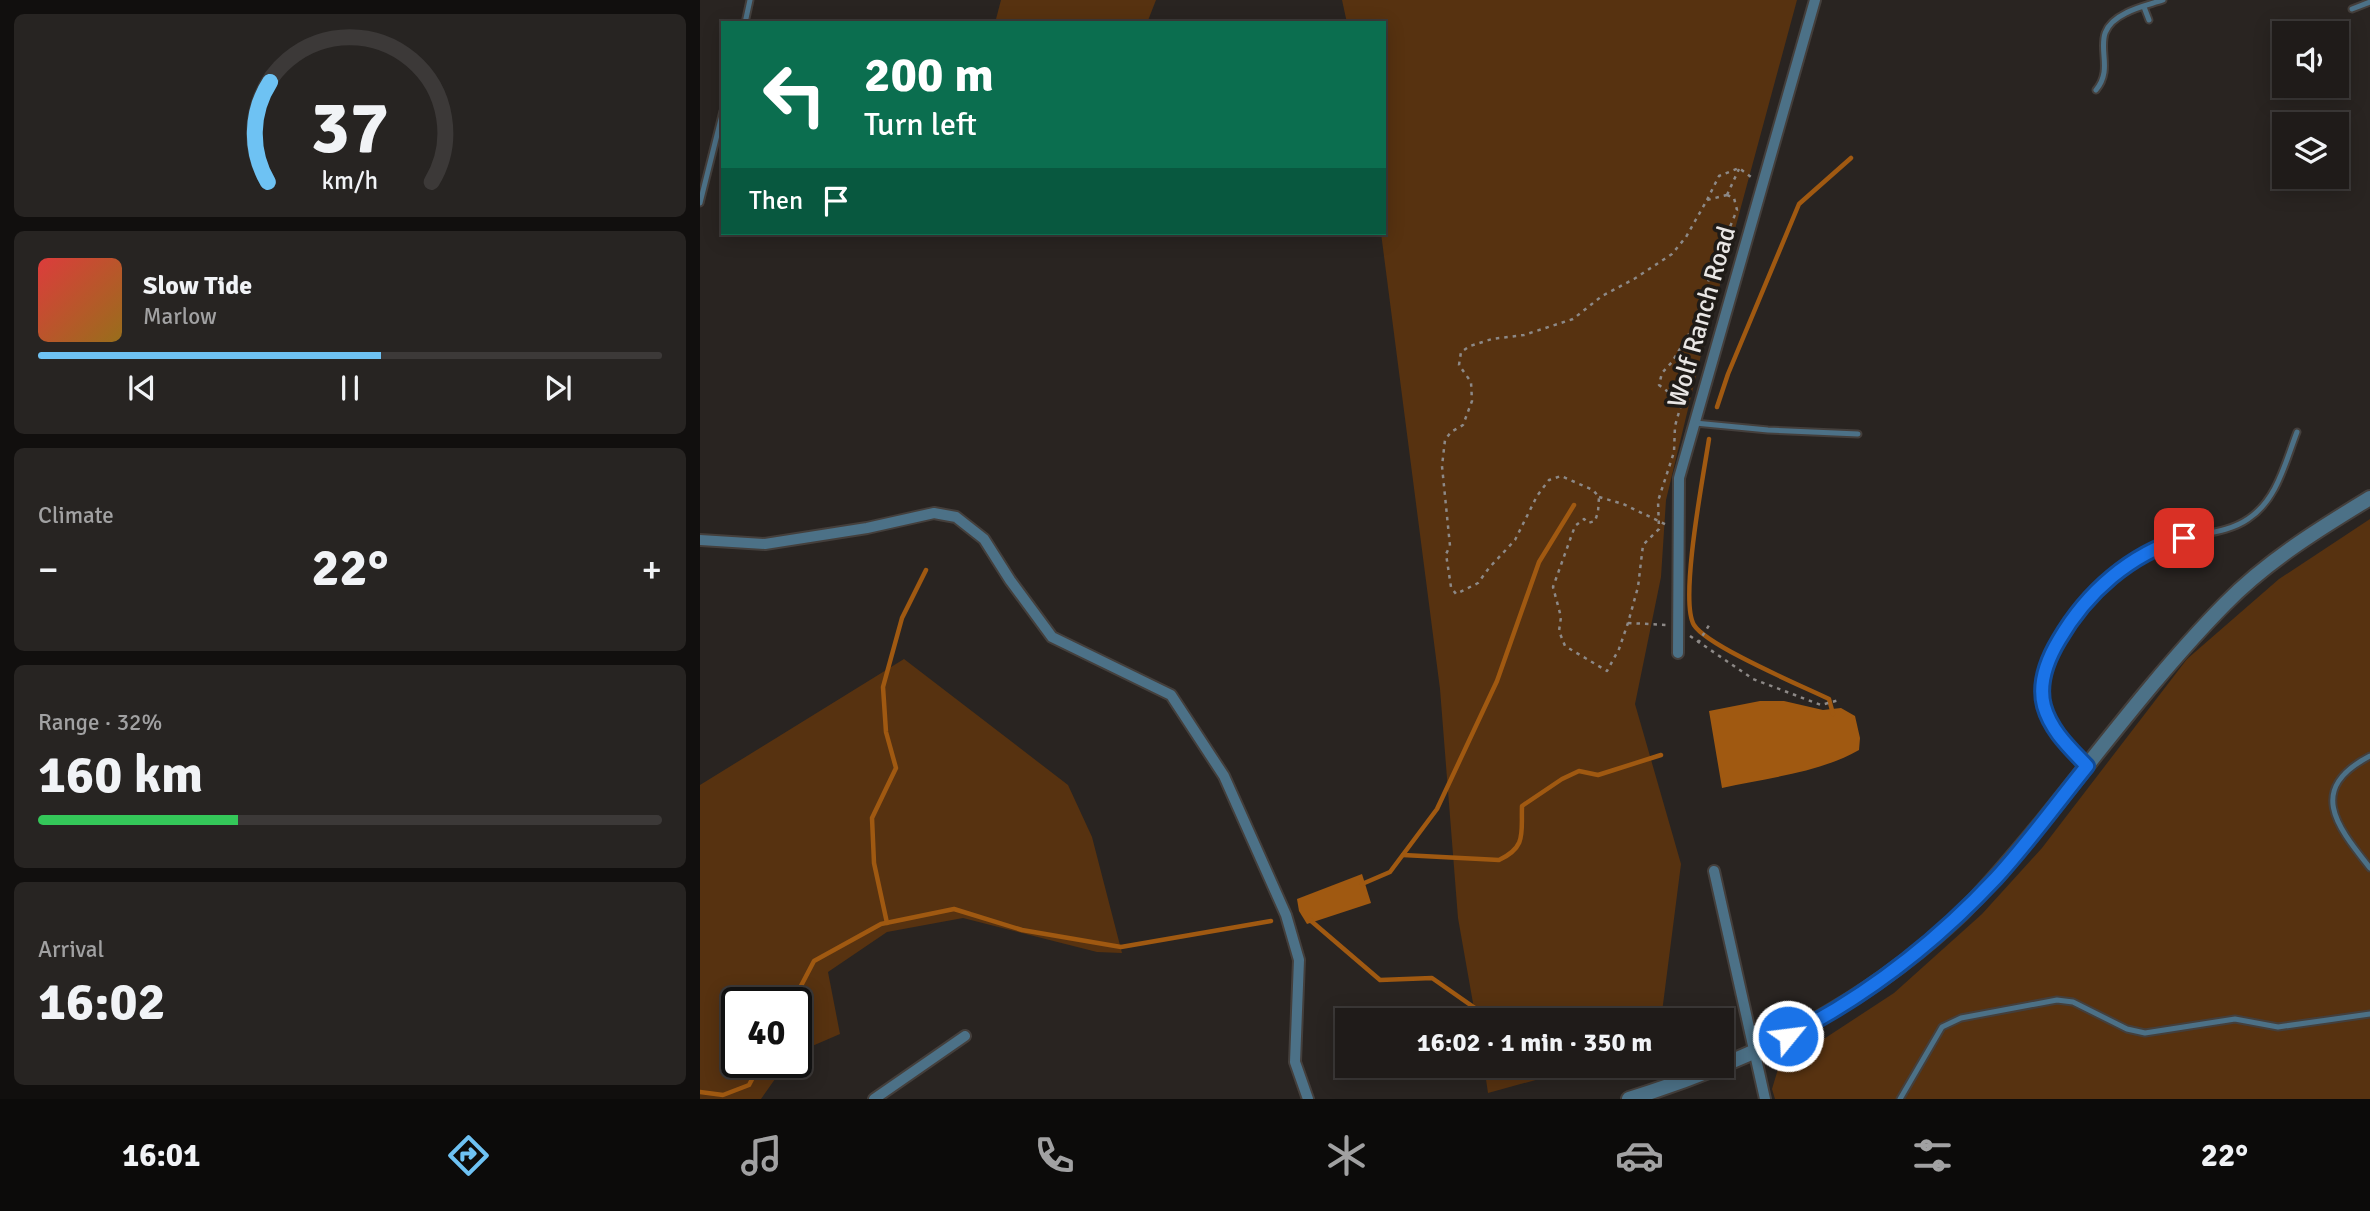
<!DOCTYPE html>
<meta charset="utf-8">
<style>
:root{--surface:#1f1b19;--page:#272422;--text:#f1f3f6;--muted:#a1a1a2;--line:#3c3938;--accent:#6ec2f3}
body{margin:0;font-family:Signika,sans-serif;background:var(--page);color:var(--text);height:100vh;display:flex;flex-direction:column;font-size:26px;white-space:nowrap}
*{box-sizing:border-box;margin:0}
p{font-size:23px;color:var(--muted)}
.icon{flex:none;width:38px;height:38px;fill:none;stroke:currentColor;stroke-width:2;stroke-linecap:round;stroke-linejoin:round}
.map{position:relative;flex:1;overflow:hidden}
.sheet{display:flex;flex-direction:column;gap:14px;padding:14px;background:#110f0e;width:700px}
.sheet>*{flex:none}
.hud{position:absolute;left:21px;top:21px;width:665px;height:214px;border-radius:0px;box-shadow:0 4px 18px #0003,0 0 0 2px var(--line);background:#0b6e4f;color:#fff;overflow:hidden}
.fabs{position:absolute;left:1572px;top:21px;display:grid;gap:14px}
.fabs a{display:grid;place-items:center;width:77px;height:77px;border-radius:0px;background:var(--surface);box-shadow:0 4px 18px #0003,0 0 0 2px var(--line);font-size:35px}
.speed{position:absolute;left:21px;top:987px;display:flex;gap:14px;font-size:35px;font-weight:700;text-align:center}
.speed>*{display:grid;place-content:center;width:91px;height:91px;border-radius:50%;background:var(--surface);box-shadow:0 4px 18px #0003,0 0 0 2px var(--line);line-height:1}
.speed .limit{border:4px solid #111;border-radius:10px;background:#fff;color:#111}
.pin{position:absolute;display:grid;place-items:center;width:60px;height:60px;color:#fff;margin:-30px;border-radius:14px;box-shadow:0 4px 10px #0006}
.me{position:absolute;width:77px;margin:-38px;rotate:61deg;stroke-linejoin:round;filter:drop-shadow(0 0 5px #0008)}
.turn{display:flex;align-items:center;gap:24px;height:147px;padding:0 28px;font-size:32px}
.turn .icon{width:91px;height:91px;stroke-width:2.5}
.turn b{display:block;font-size:49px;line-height:60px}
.then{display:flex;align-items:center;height:66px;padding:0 28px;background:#0003;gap:14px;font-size:26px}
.big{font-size:52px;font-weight:700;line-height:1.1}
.sheet .card{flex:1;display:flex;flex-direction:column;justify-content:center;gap:10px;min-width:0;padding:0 24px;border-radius:10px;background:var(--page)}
.sheet .dial{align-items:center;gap:0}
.dial svg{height:182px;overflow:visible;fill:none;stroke:var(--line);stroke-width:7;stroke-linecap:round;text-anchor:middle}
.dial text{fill:var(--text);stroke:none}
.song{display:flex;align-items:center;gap:21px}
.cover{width:84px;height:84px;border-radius:10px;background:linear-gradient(135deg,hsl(0 70% 55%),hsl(40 70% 35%))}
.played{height:7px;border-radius:4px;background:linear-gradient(90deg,var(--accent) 55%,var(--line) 55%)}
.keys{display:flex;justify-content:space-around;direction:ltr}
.heat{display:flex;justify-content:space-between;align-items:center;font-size:38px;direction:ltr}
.charge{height:10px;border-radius:5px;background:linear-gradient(90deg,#34c759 32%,var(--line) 0)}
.trip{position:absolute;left:635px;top:1008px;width:399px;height:70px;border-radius:0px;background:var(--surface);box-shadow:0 4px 18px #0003,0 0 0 2px var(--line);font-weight:700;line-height:70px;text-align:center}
.dock{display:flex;height:112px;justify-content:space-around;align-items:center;background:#0c0b0a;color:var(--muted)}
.dock .icon{width:49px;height:49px}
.dock .current{color:var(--accent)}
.dock b{font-size:32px;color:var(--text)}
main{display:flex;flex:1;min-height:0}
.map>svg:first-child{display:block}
.green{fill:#573210}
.water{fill:#a05911}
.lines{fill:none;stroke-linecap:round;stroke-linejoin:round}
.stream{stroke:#a05911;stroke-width:4.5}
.service-casing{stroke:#443f3c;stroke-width:9}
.minor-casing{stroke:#443f3c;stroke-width:14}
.tertiary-casing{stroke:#443f3c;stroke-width:18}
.path{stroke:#8d8987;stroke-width:2.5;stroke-dasharray:3.5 5;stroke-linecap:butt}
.service{stroke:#4c7187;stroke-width:5}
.minor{stroke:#4c7187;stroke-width:10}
.tertiary{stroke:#4c7187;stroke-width:14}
.route-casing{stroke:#114b97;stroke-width:18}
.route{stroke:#1a73e8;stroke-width:12}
.labels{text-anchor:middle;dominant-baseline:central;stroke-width:7;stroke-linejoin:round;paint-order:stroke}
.street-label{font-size:26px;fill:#e9e6e4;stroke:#1f1b17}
</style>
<main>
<section class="sheet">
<div class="card dial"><svg viewBox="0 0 100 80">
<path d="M14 69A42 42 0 1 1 86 69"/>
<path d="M14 69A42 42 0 0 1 15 25" stroke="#6ec2f3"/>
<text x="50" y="56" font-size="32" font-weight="700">37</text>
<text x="50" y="72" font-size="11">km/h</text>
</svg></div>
<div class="card">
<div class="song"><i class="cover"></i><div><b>Slow Tide</b><p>Marlow</p></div></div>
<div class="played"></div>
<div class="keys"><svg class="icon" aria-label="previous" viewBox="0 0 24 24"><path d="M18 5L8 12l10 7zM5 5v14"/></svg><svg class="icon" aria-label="pause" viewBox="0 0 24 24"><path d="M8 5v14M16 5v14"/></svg><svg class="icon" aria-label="next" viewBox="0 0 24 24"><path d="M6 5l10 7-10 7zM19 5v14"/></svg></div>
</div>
<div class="card"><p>Climate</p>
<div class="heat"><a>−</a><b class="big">22°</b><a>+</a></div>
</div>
<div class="card"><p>Range · 32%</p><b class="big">160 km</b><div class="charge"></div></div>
<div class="card"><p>Arrival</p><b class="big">16:02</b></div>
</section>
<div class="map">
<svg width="1670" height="1099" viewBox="0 0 1670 1099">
<rect width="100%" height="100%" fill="#292421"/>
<g class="green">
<polygon points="301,0 456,0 447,23 295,23"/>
<polygon points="642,0 1097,0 1002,351 966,500 961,577 935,704 981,864 961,1020 776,1020 758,918 740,689 681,233 684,233 684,23 647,23"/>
<polygon points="1670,519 1670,1099 1075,1099 1072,1089 1078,1069 1194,993 1282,914 1342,848 1487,659 1579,579"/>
<polygon points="204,659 368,785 392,837 422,953 397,952 263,918 187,932 128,972 140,1034 96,1053 96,1003 37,1003 37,1062 87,1062 61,1099 0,1099 0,785"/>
<polygon points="784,1066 876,1066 861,1073 788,1093"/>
</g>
<g class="water">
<path d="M1060,701H1084L1123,710L1141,708L1155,716L1160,738L1159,750C1119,773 1066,778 1022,788L1009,711Z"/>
<polygon points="662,874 671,903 607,924 599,911 597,899"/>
</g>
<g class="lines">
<g class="stream">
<polyline points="1017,407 1028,374 1099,204 1151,158"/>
<path d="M1009,439C1004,472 979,601 994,625C1007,646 1102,686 1129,699L1133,714"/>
<path d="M703,855L799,860C827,847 821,833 822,806L862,779L879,771L898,775L961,755"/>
<polyline points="662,884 690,872 737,809 797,681 839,562 874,505"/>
<polyline points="610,920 680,980 732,978 792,1020"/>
<polyline points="187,923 174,863 172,818 196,768 186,732 183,687 202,618 226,570"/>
<polyline points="92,1003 114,961 181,924 254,909 322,930 421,947 571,921"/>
<polyline points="0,1092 23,1095 49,1085 61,1062"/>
</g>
<defs>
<g id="service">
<polyline points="1444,7 1449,20"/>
<polyline points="1652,9 1670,2"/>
<polyline points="45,23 50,0"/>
<path d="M1396,90C1419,63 1383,34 1426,13C1437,7 1451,4 1463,0"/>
<polyline points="0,203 23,111"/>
<polyline points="995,423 1068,430 1158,434"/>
<path d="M1670,756C1606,789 1637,826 1670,868"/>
<path d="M1385,764C1369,747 1352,731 1345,708C1325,645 1415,566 1467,544C1492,533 1525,535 1548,519C1577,500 1585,463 1597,432"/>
<polyline points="1200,1099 1242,1027 1261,1018 1357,1000 1373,1002 1427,1029 1445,1033 1535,1019 1578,1027 1670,1014"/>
</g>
<g id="minor">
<polyline points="0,540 65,544 167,528 234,513 256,517 284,539 310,580 352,637 471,695 524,776 586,915 599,960 595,1062 608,1099"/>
<polyline points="978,653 979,478 1115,0"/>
<polyline points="1014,871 1065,1099"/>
<polyline points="174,1099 265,1036"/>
</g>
<path id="tertiary" d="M929,1099C1052,1061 1168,1003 1262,913C1291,884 1316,853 1342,822C1401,749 1460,670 1525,604C1567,561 1619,529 1670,498"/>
</defs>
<use href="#service" class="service-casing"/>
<use href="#minor" class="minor-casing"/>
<use href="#tertiary" class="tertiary-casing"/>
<g class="path">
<polygon points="1027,195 1034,198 1037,210 1012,270 992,329 972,362 962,373 959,385 967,391 978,393 981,405 975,426 974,452 958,501 959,529 943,545 938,587 928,623 919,649 907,671 865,646 859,631 861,617 853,587 875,526 884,519 888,523 895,521 898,512 899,497 893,490 861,476 849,480 837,496 815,540 789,568 778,583 756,594 751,587 746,554 750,546 742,466 745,440 751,432 763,425 772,401 771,382 759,365 761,352 770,346 792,339 824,335 873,319 902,296 934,279 972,254 986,237 1007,200"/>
<polyline points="1027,195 1039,169"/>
<polyline points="1007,200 1019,176 1039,168 1051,177"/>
<polyline points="899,497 923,504 967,525"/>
<polyline points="928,623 967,625"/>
<polyline points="990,636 1053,679 1121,705 1139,700"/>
<polyline points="998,643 1011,622"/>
</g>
<use href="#service" class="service"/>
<use href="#minor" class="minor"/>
<use href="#tertiary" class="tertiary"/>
</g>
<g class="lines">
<defs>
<path id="route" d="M1088,1036C1167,996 1236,942 1296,878C1328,843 1357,803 1387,766C1370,748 1351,731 1344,706C1338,683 1347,660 1359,640C1387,592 1430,554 1484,538"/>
</defs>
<use href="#route" class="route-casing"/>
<use href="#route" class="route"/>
</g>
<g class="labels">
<g class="street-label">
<text transform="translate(1002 317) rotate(-74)">Wolf Ranch Road</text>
</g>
</g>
</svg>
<div class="fabs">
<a><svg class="icon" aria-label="sound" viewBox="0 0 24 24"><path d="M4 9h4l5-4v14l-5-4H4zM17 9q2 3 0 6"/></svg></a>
<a><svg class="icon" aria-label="layers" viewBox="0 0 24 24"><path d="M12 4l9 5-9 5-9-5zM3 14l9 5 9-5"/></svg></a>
</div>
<div class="speed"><div class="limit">40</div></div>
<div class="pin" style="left:1484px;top:538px;background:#d93025"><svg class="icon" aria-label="arrive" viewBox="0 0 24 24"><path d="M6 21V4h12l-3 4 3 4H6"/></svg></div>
<svg class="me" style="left:1088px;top:1036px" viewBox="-20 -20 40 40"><circle r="17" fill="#1a73e8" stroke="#fff" stroke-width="3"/><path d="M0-11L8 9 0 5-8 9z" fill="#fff"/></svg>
<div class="trip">16:02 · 1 min · 350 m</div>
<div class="hud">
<div class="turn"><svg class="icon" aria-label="left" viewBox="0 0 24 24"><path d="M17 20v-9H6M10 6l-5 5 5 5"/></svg><div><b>200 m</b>Turn left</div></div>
<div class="then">Then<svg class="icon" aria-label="arrive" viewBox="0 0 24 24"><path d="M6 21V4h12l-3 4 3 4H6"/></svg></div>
</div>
</div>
</main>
<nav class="dock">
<b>16:01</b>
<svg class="icon current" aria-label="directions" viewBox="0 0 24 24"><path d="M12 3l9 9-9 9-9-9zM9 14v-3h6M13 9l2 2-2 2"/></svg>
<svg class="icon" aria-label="music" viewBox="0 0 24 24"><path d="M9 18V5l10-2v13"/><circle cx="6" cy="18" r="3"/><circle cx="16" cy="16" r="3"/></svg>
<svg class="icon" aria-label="phone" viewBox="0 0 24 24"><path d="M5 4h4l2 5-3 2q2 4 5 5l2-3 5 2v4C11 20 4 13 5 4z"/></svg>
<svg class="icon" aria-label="climate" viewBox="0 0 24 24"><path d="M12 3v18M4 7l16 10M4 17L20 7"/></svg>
<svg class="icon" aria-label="car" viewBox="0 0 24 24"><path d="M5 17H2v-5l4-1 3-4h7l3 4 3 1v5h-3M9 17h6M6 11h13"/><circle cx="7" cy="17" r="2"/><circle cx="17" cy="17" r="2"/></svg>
<svg class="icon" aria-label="filters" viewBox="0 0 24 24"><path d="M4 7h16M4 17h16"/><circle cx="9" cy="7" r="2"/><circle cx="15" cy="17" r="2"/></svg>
<b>22°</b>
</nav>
